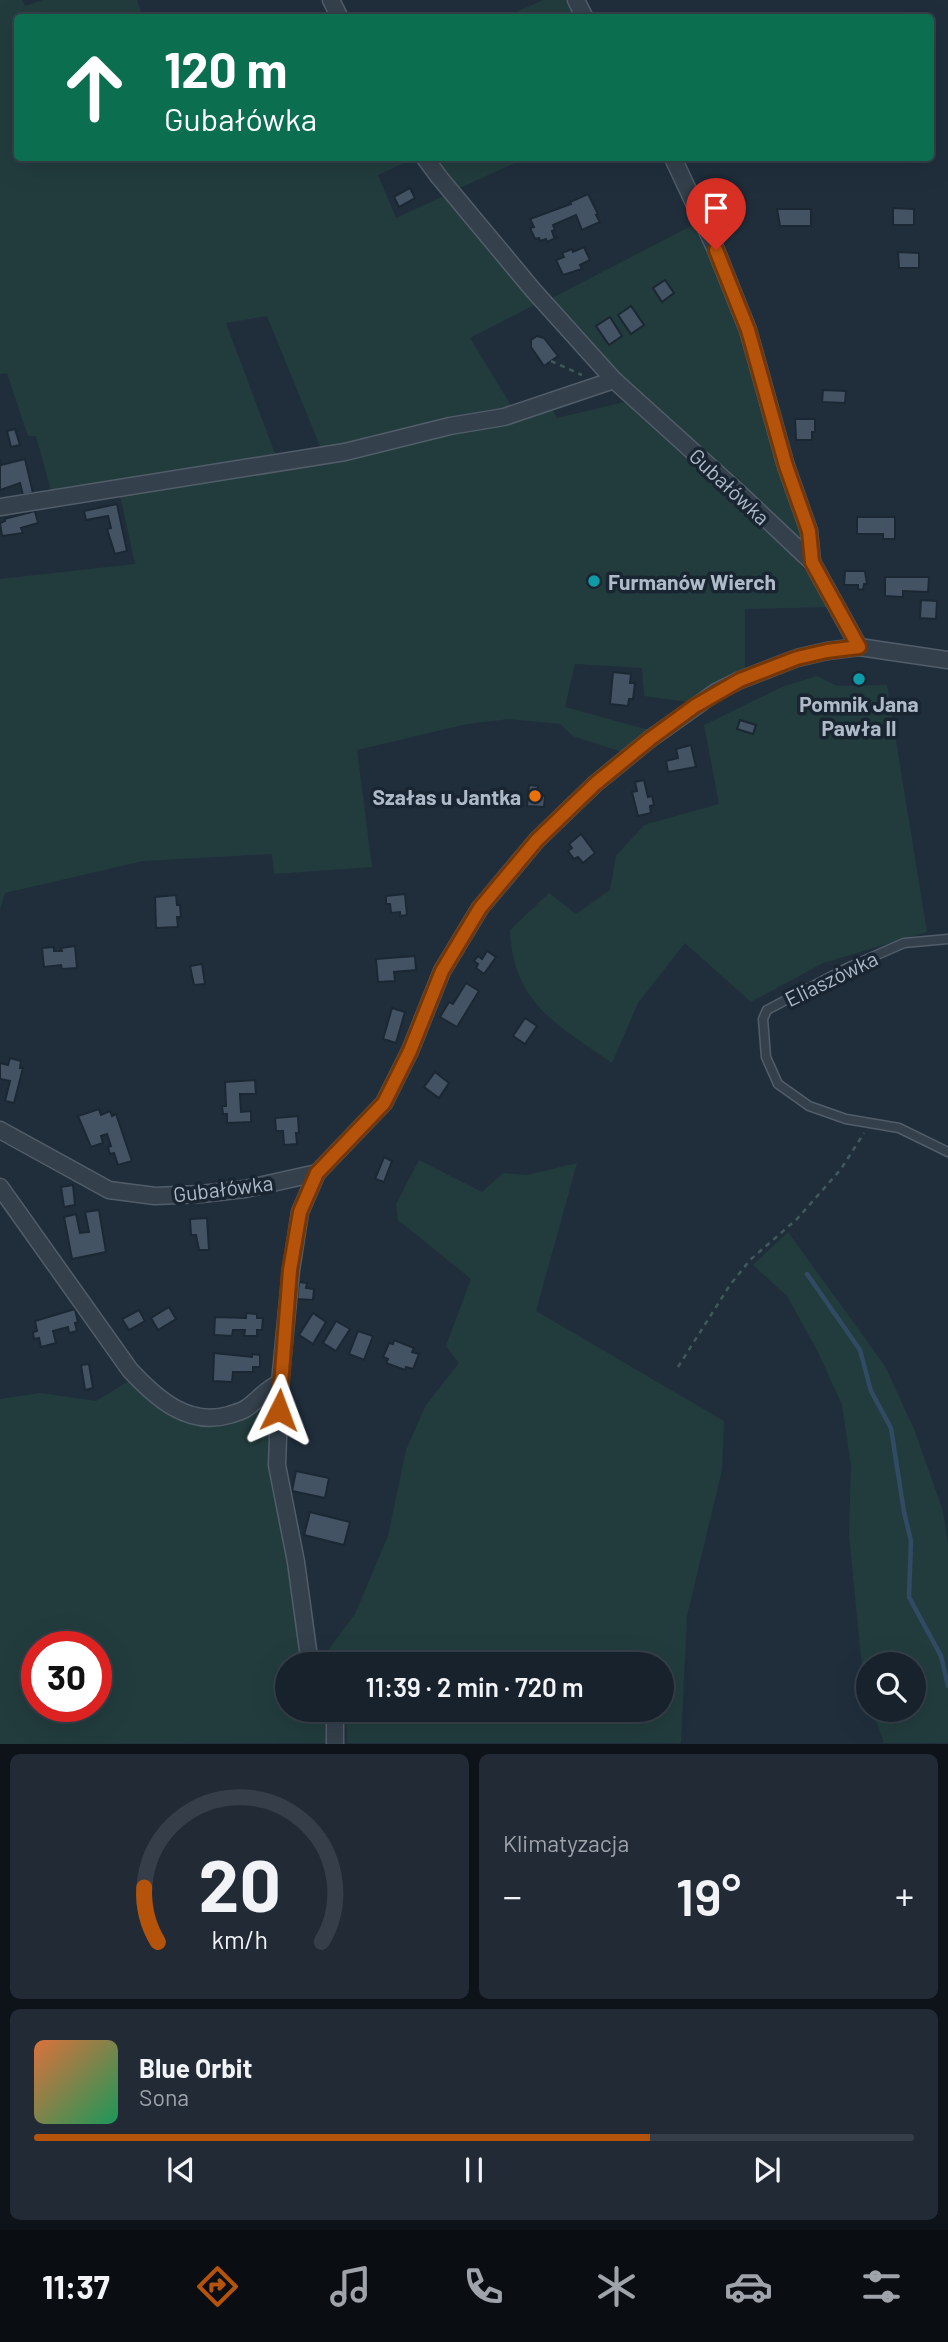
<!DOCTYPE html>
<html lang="pl">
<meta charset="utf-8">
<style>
:root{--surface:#18222d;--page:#212a35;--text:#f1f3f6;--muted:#9fa4aa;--line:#363f49;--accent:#b45309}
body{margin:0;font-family:Barlow,sans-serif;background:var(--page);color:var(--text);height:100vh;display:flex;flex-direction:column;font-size:26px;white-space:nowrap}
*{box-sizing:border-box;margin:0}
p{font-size:23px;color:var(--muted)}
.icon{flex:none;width:38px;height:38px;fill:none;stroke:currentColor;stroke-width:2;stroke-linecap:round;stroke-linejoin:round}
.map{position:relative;height:1744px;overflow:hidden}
.panel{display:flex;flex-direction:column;gap:10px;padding:10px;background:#0d1319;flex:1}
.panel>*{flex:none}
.guide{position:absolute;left:14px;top:14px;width:920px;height:147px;border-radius:7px;box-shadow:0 7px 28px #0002,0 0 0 2px var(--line);background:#0b6e4f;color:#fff;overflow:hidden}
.controls{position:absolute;left:856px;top:1652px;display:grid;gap:14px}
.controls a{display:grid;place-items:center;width:70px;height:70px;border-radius:50%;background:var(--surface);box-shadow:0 7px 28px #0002,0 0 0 2px var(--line);font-size:35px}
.speed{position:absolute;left:21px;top:1631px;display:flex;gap:14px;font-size:35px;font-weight:700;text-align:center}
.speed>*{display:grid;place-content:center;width:91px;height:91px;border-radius:50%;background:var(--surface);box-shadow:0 7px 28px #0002,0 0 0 2px var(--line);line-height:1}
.speed .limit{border:10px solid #d22;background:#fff;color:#111}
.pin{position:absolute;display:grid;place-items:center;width:60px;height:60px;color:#fff;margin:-72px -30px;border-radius:50% 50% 50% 0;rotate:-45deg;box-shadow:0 0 7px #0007}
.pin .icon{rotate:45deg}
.me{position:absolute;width:77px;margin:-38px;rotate:3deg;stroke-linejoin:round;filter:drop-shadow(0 0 5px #0008)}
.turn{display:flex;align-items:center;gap:24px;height:147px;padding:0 35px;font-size:32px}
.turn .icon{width:91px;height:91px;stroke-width:2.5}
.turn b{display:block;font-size:49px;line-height:60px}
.big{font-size:52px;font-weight:600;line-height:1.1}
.panel .tile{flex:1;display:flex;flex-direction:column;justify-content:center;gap:10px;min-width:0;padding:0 24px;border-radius:10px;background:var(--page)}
.panel .dial{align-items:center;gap:0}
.dial svg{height:182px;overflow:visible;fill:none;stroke:var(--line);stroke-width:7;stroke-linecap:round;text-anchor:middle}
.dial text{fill:var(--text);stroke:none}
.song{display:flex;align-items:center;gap:21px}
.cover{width:84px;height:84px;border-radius:10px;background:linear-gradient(135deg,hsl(20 70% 55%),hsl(150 70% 35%))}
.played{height:7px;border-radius:4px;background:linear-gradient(90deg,var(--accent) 70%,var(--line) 70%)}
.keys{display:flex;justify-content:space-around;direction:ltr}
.heat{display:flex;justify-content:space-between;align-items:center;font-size:38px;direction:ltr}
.panel .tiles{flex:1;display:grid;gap:10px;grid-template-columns:1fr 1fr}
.tile:last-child{grid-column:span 2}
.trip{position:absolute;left:275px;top:1652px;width:399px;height:70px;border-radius:35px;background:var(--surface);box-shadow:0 7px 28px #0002,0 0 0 2px var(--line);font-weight:600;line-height:70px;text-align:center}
.dock{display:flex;height:112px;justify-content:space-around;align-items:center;background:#0a0e12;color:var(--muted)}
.dock .icon{width:49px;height:49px}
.dock .current{color:var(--accent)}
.dock b{font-size:32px;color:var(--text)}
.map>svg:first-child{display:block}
.green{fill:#223c3d;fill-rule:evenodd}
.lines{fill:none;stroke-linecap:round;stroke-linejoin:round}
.stream{stroke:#324b65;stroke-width:4.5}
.building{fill:#435363;stroke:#1b2733;stroke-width:2}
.lane-casing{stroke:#525d6a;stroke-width:11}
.street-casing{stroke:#525d6a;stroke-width:19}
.path{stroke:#40595a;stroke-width:2.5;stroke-dasharray:5 5;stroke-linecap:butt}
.lane{stroke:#34404c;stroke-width:8}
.street{stroke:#34404c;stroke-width:16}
.route-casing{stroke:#753606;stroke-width:18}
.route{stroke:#b45309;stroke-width:12}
.culture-dot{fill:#0f9aa8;stroke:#192531;stroke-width:2.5}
.food-dot{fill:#e8710a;stroke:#192531;stroke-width:2.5}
.labels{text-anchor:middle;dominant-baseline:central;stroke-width:7;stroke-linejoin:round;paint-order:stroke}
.street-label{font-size:21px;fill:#afbac8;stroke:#192531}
.poi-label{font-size:21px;font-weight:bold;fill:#afbac8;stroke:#192531;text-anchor:start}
</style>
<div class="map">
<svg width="948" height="1744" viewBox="0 0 948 1744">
<rect width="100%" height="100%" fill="#202e3c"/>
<g class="green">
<polygon points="0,0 22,0 25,6 43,0 137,0 143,17 18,18 18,158 415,158 378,175 396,218 446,195 538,303 470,338 515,412 322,451 267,316 226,323 277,459 52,494 36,436 28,436 7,373 0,374"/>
<polygon points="543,0 571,0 581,18 503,18"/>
<polygon points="433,158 526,158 460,188 443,172"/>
<path d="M699,222L730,291L805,541H801L783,522C704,450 619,382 552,298Z"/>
<path d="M625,402C669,439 713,476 754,516C783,544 810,571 829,607L745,609V668L689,702L644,696L642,668L575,664L565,707L649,730L622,752L573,736L560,724L509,719L467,724L357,750L372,867L274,874L272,854L143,861L5,893L0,909V579L135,564L120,495L551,407L557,418Z"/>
<path d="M817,676L837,686L887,685L927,932L823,963L751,1002L685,943L638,1003L612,1063C558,1025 513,1004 510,930L549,893L576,914L610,890L616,856L644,825L719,804L704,725L782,687Z"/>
<polygon points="419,1160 482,1192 503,1173 527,1175 577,1163 536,1311 724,1421 722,1470 687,1616 681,1743 347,1743 346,1710 662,1710 662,1664 326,1664 323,1657 355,1614 388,1536 406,1450 426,1405 459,1363 446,1346 471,1279 398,1220 396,1204"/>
<polygon points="788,1232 885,1366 914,1429 943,1511 948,1544 948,1743 884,1743 872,1710 914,1710 914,1664 868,1664 868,1694 863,1678 849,1534 851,1465 842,1405 818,1352 787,1296 753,1265"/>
<path d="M132,1379L199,1422L267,1397L275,1404L289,1560L306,1664H287V1710H328L330,1743L0,1744V1399L40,1393L96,1401ZM37,1647H96V1706H37Z"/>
</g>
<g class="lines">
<polyline class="stream" points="807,1274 860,1350 871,1391 891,1428 904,1512 911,1541 909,1597 941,1656 948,1686"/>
</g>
<g class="building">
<polygon points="410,188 415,198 399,207 394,197"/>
<polygon points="588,194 598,214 596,215 600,222 582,230 576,215 553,225 555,230 552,231 554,237 558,237 547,242 546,239 540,241 539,238 535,239 530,228 534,227 530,219 571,204 570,202"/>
<polygon points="893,208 914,209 914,225 893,225"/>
<polygon points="777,209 811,209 811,226 780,226"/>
<polygon points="584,247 590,260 580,265 582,269 563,275 556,260 564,257 562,253 572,249 573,252"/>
<polygon points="898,252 919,253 919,268 899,268"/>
<polygon points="665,280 674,293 662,302 653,288"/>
<polygon points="631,306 644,325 631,334 618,315"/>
<polygon points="610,317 622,336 609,345 596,326"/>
<polygon points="537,336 544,338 558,356 544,366 531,347 531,340"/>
<polygon points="823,390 846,391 845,403 822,402"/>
<polygon points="795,419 815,419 815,432 812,432 812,440 796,440"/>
<polygon points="15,429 20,445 11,447 7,431"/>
<polygon points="0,459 1,465 25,459 33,493 23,495 20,483 0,490"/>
<polygon points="117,504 127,551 115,554 107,529 111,528 108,516 86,520 84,511"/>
<polygon points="35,511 38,523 21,528 23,533 2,536 0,523 5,521 4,519"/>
<polygon points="857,517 895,517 895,539 883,539 883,534 857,534"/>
<polygon points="845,571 865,571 867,584 864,584 863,590 858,589 858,585 844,585"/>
<polygon points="885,577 929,577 928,592 903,591 903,597 885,596"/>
<polygon points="921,600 937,601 936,619 920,618"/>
<polygon points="613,672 631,674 630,683 635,683 633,699 629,699 628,706 610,704"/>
<polygon points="740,720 756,725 753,734 737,729"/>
<polygon points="691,745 696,767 668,772 666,761 678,758 676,749"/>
<polygon points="644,780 648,797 652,796 654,805 650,806 651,813 638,816 632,792 637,791 635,782"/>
<polygon points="529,785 538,786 537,795 545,796 544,807 527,806"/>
<polygon points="581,834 595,853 583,863 578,857 574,859 568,851 572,848 569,844"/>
<polygon points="405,894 407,915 400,916 400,912 391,913 390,904 386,904 386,896"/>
<polygon points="176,895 177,905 180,905 181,917 177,917 178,927 156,928 155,897"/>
<polygon points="75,946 77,968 62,969 61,965 44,967 42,948 54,947 54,951 62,951 61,948"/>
<polygon points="487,951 496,957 484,974 476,968 478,964 474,961 478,956 482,959"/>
<polygon points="415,956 416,970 394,972 395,981 378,982 376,959"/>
<polygon points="202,964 205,984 194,985 190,966"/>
<polygon points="466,983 479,991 457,1027 440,1017 449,1002 453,1004"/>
<polygon points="392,1008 405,1012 396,1043 383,1039"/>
<polygon points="525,1018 537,1026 525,1044 513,1036"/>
<polygon points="10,1058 21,1061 20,1068 23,1068 14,1103 5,1101 10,1081 0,1079 0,1063 8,1065"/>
<polygon points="435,1072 449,1083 439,1098 424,1087"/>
<polygon points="255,1080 256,1094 240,1094 241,1112 251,1111 251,1122 227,1123 227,1114 223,1114 222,1106 226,1106 225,1082"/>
<polygon points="99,1109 101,1115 110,1111 112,1116 116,1114 132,1161 118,1165 114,1153 110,1154 108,1147 111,1146 107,1134 101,1136 103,1143 91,1147 78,1116"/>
<polygon points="298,1116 299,1133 296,1133 297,1144 284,1145 283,1131 276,1131 275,1118"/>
<polygon points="384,1157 392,1161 384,1182 375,1179"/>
<polygon points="73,1185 75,1205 64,1207 61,1187"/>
<polygon points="99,1210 106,1252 72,1259 64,1217 76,1214 80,1233 89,1232 85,1212"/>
<polygon points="207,1218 209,1250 199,1250 196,1235 191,1235 190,1219"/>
<polygon points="299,1282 307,1283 306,1288 314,1289 313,1300 297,1299"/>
<polygon points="169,1307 176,1319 158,1330 151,1318"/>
<polygon points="75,1309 78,1322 75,1323 77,1331 69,1333 68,1327 53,1331 56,1343 41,1347 39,1338 34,1339 33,1332 37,1331 35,1321"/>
<polygon points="139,1310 145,1321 129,1330 122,1319"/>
<polygon points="246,1313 257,1314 257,1318 263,1318 262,1330 257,1330 257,1336 244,1336 245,1330 233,1330 232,1336 214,1335 215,1317 246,1318"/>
<polygon points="313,1313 326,1322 313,1344 299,1335"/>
<polygon points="336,1321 350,1329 336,1351 323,1343"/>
<polygon points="358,1331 373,1336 364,1360 349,1354"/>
<polygon points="394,1340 414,1348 412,1352 419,1354 413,1369 406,1367 405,1370 386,1363 388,1359 383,1357 389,1343 393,1344"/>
<polygon points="214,1353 252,1357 252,1354 260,1355 260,1367 253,1367 253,1372 233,1372 232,1382 213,1381"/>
<polygon points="89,1364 93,1388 85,1390 81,1365"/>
<polygon points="296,1471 329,1478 325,1498 292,1491"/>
<polygon points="310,1512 350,1522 344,1545 304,1535"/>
</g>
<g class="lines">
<defs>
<polyline id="lane" points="948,939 904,943 847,968 767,1010 763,1019 766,1057 778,1084 809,1106 846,1119 899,1128 948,1152"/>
<g id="street">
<polyline points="331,0 340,18"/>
<polyline points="576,0 585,18"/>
<polyline points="425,158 439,177 533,290 614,380 739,493 812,562 859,647"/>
<polyline points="673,158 716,250 748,330 786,466 809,531 812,562"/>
<polyline points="0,507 345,452 450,426 504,417 614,380"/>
<polyline points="0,1130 109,1190 155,1196 201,1194 245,1189 317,1173 384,1103 410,1051 442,971 480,908 537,840 595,784 650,739 716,692 740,680 797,658 827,651 859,647 948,660"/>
<path d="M0,1187L130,1370C156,1398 188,1427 229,1415C234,1413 240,1412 245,1409C258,1401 265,1389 280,1383"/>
<polyline points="312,1664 308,1650 296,1562 277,1465 280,1383 291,1270 300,1212 317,1173"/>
<polyline points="335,1710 335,1744"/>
</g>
</defs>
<use href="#lane" class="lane-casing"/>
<use href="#street" class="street-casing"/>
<g class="path">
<polyline points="551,361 582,375"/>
<polyline points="678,1367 730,1285 750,1260 797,1219 841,1169 864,1133"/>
</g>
<use href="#lane" class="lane"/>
<use href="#street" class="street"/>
</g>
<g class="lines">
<defs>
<polyline id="route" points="279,1410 290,1270 300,1212 317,1173 384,1103 410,1051 442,971 480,908 537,840 595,784 650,739 695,706 740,680 797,658 827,651 859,647 812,562 809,531 786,466 748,330 716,250"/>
</defs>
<use href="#route" class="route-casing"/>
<use href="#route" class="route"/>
</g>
<g class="culture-dot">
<circle cx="594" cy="581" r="7"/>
<circle cx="859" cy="679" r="7"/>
</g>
<circle class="food-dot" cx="535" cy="796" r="7"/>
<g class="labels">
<g class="street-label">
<text transform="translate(730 486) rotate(43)">Gubałówka</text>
<text transform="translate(831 978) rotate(-26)">Eliaszówka</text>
<text transform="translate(223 1188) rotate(-7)">Gubałówka</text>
</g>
<g class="poi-label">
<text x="608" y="581">Furmanów Wierch</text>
<text x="859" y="703" text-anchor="middle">Pomnik Jana<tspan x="859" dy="24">Pawła II</tspan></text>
<text x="521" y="796" text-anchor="end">Szałas u Jantka</text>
</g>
</g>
</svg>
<div class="controls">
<a><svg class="icon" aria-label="search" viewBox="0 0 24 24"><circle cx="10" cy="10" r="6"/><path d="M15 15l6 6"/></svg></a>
</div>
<div class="speed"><div class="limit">30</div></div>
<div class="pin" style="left:716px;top:250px;background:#d93025"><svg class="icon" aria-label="arrive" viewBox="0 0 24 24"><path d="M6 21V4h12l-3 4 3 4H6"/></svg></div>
<svg class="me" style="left:279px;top:1410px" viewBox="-20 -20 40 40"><path d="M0-17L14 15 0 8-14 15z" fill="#b45309" stroke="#fff" stroke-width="4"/></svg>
<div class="trip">11:39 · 2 min · 720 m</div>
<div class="guide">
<div class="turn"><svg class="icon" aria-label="ahead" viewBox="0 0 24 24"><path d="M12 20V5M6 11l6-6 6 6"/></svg><div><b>120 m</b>Gubałówka</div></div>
</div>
</div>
<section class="panel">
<div class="tiles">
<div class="tile dial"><svg viewBox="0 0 100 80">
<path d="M14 69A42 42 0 1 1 86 69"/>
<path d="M14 69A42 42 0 0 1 8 45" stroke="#b45309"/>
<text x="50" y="56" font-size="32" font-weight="700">20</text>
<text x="50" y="72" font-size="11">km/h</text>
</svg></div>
<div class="tile"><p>Klimatyzacja</p>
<div class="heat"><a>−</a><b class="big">19°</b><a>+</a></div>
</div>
<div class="tile">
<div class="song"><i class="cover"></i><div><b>Blue Orbit</b><p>Sona</p></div></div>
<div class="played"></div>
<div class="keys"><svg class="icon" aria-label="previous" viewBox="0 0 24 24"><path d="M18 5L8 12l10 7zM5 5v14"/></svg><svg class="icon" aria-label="pause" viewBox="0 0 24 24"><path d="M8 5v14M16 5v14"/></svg><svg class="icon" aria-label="next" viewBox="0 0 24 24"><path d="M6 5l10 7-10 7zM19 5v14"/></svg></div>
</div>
</div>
</section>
<nav class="dock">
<b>11:37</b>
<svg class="icon current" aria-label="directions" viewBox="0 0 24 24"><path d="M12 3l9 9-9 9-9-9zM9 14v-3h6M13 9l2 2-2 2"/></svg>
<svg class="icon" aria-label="music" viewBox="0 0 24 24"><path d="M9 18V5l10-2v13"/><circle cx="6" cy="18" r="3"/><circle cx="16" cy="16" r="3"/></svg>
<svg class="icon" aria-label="phone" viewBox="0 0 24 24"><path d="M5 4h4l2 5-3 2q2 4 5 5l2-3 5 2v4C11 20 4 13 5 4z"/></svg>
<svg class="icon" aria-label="climate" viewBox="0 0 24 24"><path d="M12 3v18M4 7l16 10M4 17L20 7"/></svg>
<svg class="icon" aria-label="car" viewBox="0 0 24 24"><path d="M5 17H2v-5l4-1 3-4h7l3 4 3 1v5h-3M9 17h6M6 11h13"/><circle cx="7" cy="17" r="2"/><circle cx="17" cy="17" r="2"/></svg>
<svg class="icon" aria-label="filters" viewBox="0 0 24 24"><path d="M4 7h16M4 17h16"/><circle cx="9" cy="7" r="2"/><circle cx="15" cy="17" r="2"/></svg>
</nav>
